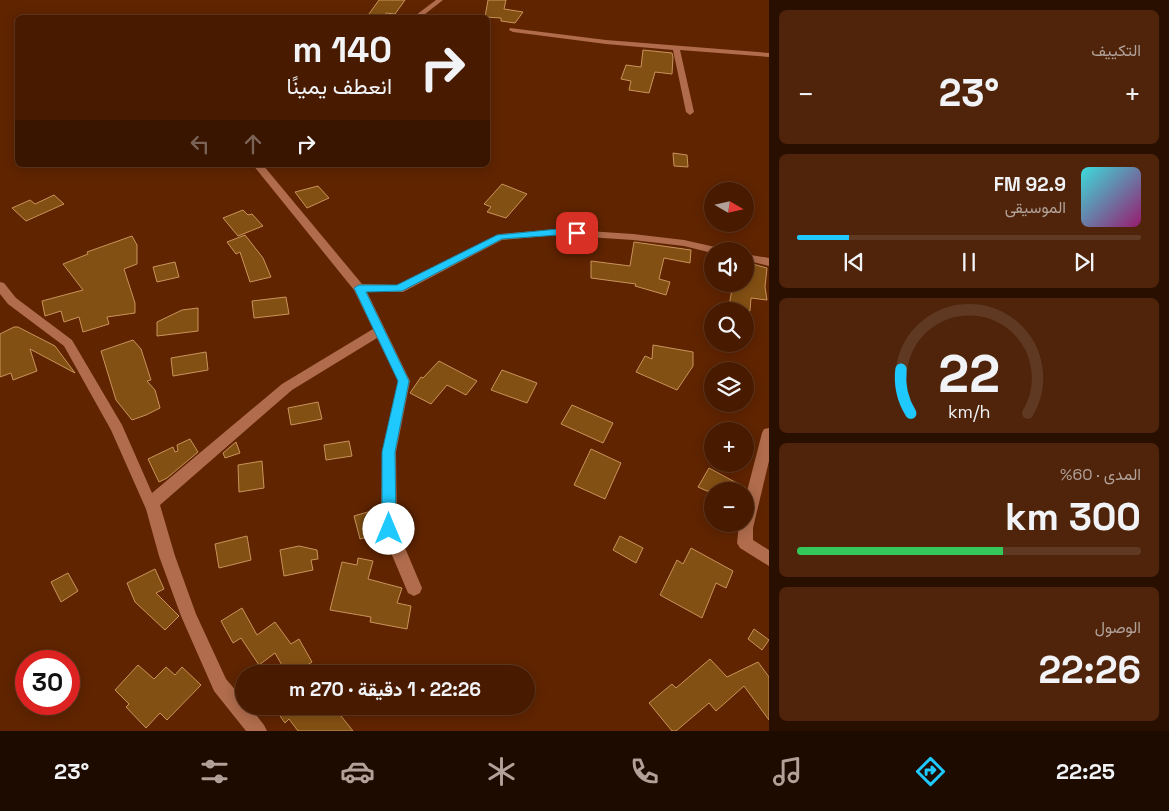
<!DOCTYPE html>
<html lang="ar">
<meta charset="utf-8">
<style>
:root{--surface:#481b00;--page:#4f240a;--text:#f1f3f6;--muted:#b1a199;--line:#603922;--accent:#1fc9fd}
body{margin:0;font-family:"Space Grotesk",Vazirmatn,sans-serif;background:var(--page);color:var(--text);direction:rtl;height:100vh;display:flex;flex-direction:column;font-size:19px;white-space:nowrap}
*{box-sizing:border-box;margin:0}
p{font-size:16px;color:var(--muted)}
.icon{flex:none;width:28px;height:28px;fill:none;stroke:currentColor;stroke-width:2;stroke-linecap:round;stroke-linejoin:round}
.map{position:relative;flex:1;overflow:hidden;direction:ltr}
.side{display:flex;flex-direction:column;gap:10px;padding:10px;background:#280f00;width:400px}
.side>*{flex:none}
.guide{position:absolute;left:15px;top:15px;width:475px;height:152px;border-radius:8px;box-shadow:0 2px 12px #0003,0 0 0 1px var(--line);direction:rtl;background:#481b00;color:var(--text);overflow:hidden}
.needle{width:32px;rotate:99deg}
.tools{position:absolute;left:704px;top:182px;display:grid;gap:10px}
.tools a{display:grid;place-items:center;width:50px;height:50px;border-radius:50%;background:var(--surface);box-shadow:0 2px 12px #0003,0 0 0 1px var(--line);font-size:25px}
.speed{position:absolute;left:15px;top:650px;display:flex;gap:10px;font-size:25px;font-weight:700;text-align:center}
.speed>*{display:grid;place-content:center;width:65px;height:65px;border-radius:50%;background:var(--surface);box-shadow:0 2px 12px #0003,0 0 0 1px var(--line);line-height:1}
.speed .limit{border:8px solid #d22;background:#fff;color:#111}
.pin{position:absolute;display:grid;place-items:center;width:42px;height:42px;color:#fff;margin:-21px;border-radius:10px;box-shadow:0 2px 8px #0006}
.me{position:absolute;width:55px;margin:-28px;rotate:0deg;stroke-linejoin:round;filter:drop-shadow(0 0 4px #0008)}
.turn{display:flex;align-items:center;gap:18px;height:105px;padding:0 15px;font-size:22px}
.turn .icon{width:65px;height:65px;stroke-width:2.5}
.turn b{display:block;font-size:35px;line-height:42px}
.lanes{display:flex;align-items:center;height:48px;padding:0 15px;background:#0003;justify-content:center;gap:25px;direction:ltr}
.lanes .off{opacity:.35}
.big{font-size:38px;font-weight:700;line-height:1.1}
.side .widget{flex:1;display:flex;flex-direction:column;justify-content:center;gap:8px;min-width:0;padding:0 18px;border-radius:8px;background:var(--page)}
.side .dial{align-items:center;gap:0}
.dial svg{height:130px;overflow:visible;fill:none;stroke:var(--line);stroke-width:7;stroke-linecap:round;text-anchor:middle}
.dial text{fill:var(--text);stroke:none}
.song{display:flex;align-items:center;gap:15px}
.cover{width:60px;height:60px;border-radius:8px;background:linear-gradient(135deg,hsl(180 70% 55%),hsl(320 70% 35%))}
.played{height:5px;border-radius:2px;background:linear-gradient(90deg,var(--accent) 15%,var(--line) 15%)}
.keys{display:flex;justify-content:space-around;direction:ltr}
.heat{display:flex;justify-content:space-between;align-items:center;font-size:28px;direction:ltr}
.charge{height:8px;border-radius:4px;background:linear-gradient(90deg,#34c759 60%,var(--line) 0)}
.trip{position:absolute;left:235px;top:665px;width:300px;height:50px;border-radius:25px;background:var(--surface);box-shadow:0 2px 12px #0003,0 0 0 1px var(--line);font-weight:700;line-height:50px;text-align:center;direction:rtl}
.tabs{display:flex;height:80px;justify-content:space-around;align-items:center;background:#1d0b00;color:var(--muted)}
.tabs .icon{width:35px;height:35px}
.tabs .current{color:var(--accent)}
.tabs b{font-size:22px;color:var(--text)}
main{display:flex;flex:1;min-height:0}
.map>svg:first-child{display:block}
.building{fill:#835013;stroke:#c9935b}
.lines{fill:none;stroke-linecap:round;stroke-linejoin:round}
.minor{fill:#b06c4c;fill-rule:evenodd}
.route{fill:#1fc9fd;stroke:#1483a4}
</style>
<main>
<section class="side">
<div class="widget"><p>التكييف</p>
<div class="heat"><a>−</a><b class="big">23°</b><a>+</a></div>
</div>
<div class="widget">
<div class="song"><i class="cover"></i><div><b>92.9 FM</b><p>الموسيقى</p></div></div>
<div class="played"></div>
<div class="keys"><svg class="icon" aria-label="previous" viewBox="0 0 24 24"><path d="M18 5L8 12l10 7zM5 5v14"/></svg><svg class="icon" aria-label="pause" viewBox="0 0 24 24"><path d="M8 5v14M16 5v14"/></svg><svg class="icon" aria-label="next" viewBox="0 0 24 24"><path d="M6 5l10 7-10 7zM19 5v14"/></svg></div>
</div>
<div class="widget dial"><svg viewBox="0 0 100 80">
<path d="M14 69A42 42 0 1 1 86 69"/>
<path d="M14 69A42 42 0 0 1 8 42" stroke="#1fc9fd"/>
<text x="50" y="56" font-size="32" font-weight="700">22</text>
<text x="50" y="72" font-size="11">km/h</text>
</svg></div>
<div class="widget"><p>المدى · 60%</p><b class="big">300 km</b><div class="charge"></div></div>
<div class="widget"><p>الوصول</p><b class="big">22:26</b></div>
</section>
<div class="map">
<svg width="769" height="731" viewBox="0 0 769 731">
<rect width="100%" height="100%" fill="#602400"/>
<g class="building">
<polygon points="379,0 405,0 395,14 386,13 383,18 366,18"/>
<polygon points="488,0 506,0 504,9 523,12 515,23 501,21 501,18 485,17"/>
<polygon points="643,50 672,53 673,57 672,74 655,72 649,93 629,90 631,81 621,79 626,65 641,67"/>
<polygon points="673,153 687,155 688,167 674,166"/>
<polygon points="502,184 527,194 506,218 487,212 491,207 484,204"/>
<polygon points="318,186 329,198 307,208 295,192"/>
<polygon points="54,195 64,204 26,221 12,208 30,200 35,204"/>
<polygon points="243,210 248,215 252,214 263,226 238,236 223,218"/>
<polygon points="245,235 263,258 271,277 250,282 240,252 236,254 227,242"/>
<polygon points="132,236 137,245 137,264 124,269 135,303 135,313 107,317 109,324 83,332 79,317 64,322 61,311 45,316 42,301 83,290 63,264 88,254 87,252"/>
<polygon points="634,242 691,250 690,263 664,258 659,279 670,282 666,295 635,286 636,284 591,278 591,261 630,266"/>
<polygon points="175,262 179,277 157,282 153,267"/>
<polygon points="745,262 767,268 765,287 767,300 751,298 750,311 728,311 733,284 745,284"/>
<polygon points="286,297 289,314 254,318 252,301"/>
<polygon points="198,308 198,331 157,336 157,322 182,310"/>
<polygon points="14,327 18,327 55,346 75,373 30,349 37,371 13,380 11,373 0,377 0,334"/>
<polygon points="133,340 141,349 151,380 147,381 155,390 160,408 146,415 132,420 116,400 101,351"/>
<polygon points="653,345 693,352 693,366 677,390 636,372 645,356 652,359"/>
<polygon points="206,352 208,370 173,376 171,358"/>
<polygon points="439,361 477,381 466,395 447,385 431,404 410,393 421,377 423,378"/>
<polygon points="502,370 537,383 527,403 491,390"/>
<polygon points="318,402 322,419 291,425 288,408"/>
<polygon points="572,405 613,423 603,443 561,424"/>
<polygon points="190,439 198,452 167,478 159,482 148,459 173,447 175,452 178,451 177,445"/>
<polygon points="349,441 352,456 326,460 324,445"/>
<polygon points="236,442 240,453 225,458 223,453"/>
<polygon points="591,449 621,463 605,499 574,485"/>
<polygon points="262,461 264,488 239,492 238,465"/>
<polygon points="709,468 746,488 745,491 707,491 698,487"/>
<polygon points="371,511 378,534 360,539 354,516"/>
<polygon points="247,536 251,560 219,568 215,544"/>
<polygon points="620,536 643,548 636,563 613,550"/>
<polygon points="299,546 317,550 318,559 311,560 313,570 284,576 280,550"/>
<polygon points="691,548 733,571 726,588 716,583 702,618 660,595 677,560 683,564"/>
<polygon points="358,558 373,561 368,579 402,588 397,603 411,606 407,629 370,622 371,617 330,610 342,562 357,565"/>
<polygon points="155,569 164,589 156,593 179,616 165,630 135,602 127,583"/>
<polygon points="68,573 78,591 61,602 51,582"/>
<polygon points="242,608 257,635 275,622 291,644 299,639 312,662 294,674 287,674 275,653 259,665 241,638 233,643 221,621"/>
<polygon points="754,629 769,640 762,650 748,639"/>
<polygon points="710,659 727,677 758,662 769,677 769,720 744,686 716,711 709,703 676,731 672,731 649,703 672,684 676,688"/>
<polygon points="138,665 154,679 166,667 175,675 182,667 201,685 167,720 160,713 146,728 126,707 129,704 115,690"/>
<polygon points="273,706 333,706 353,731 298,731 289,719 285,723"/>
</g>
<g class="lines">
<g class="minor">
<polygon points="436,0 443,0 420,18 412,18"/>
<polygon points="510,28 606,40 769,53 769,57 680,50 694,112 690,115 686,112 673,50 606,44 513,32 509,30"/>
<polygon points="253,165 263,165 362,284 397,285 500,234 558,229 633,234 684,240 724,249 725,251 712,253 684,246 633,240 558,235 502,240 403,292 367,292 410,381 396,452 397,529 422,588 420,593 414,596 408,593 381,529 382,452 398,381 377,338 292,390 160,505 175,556 196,614 226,679 244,700 244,706 249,706 264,725 267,731 246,731 214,691 181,616 159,556 146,509 111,430 64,346 8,304 0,294 0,282 4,283 16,298 72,340 122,425 152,493 282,384 373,329 354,290"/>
<polygon points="745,254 769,258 769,266 745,260"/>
<polygon points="769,428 769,461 753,528 753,540 769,550 769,566 740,548 737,543 739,524 745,524 745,499 762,433 764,429"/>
</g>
</g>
<polygon class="route" points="558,229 577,230 582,233 577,236 558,235 502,239 402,291 366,292 409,381 395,452 396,529 394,534 389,535 384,534 382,529 382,452 398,381 354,288 359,285 397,285 497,235"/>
</svg>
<div class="tools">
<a><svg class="needle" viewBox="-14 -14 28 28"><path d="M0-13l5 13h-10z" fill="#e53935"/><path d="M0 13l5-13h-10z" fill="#b1a199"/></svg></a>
<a><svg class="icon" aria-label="sound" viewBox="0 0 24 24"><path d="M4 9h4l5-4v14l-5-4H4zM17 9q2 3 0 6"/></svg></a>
<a><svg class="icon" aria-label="search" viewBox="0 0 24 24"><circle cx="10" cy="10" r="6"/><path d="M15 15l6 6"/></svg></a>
<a><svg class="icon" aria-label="layers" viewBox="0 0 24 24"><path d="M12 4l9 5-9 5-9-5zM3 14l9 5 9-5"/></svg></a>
<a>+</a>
<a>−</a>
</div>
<div class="speed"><div class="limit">30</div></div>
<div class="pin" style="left:577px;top:233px;background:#d93025"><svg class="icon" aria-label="arrive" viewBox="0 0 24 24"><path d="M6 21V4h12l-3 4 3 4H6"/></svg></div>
<svg class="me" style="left:389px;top:529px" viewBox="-20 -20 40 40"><circle r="19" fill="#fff"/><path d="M0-13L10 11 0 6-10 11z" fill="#1fc9fd"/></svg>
<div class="trip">22:26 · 1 دقيقة · 270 m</div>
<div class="guide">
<div class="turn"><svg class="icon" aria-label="right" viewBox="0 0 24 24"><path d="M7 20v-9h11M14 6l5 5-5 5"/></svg><div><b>140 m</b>انعطف يمينًا</div></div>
<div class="lanes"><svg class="icon off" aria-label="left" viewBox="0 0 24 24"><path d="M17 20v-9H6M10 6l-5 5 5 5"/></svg><svg class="icon off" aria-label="ahead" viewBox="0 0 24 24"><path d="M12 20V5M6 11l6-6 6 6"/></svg><svg class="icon" aria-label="right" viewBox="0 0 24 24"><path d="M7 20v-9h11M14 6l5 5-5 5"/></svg></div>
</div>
</div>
</main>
<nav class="tabs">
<b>22:25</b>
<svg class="icon current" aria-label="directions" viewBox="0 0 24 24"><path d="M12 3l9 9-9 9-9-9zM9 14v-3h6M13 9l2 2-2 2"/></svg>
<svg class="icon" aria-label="music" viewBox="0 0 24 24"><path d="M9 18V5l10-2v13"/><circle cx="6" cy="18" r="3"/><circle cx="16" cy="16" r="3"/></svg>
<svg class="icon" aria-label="phone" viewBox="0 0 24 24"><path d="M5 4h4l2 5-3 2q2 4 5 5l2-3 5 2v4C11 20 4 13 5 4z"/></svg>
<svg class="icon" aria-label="climate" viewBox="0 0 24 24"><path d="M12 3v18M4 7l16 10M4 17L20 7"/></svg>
<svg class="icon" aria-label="car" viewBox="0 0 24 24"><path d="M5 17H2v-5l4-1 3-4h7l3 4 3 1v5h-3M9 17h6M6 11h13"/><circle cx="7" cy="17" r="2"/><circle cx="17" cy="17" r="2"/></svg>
<svg class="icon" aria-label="filters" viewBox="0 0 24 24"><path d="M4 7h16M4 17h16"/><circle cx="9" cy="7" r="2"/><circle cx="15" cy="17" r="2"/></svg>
<b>23°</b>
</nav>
